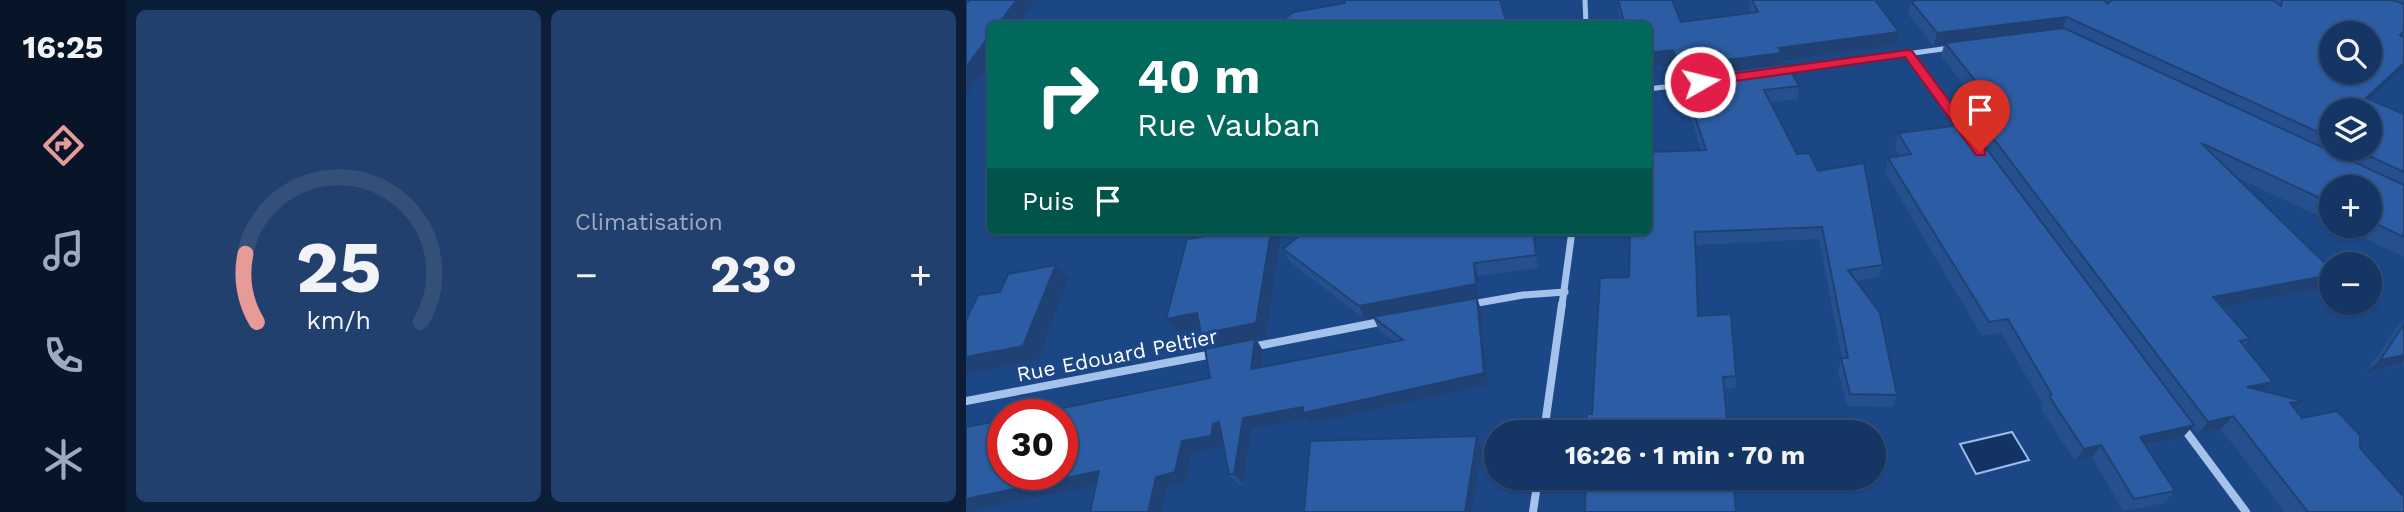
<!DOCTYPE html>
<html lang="fr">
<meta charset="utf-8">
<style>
:root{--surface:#153564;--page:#22406d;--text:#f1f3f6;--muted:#9dabbf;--line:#345078;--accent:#e69b98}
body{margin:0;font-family:"Work Sans",sans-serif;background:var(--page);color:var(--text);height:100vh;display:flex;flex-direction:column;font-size:26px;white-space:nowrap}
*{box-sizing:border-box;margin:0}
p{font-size:23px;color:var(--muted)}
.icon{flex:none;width:38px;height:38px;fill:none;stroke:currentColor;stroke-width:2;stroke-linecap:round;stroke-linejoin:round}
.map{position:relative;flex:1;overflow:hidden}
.panel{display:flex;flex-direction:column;gap:10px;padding:10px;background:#0c1d37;width:840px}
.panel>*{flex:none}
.guide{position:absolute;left:21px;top:21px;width:665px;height:214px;border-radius:10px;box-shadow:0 2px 5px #0004,0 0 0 2px var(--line);background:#00695c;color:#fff;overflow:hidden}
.buttons{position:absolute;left:1353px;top:21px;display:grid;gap:14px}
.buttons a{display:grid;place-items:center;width:63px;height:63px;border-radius:50%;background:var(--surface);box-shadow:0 2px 5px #0004,0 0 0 2px var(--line);font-size:35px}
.speed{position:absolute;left:21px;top:399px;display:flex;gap:14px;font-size:35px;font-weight:700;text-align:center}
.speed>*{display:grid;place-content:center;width:91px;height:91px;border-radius:50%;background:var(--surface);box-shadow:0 2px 5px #0004,0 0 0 2px var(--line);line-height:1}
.speed .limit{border:10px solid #d22;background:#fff;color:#111}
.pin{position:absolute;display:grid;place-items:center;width:60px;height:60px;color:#fff;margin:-72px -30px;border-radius:50% 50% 50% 0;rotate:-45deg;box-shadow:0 0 7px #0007}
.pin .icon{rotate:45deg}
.me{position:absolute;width:77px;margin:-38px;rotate:82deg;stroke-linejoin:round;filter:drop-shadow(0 0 5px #0008)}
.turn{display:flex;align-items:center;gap:24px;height:147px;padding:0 35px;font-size:32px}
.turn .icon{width:91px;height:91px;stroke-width:2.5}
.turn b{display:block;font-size:49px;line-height:60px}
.then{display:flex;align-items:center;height:66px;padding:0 35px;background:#0003;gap:14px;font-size:26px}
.big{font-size:52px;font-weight:700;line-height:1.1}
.panel .card{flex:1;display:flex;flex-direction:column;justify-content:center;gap:10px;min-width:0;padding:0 24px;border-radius:10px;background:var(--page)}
.panel .dial{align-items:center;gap:0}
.dial svg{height:182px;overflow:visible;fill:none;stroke:var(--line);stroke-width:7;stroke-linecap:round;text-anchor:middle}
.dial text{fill:var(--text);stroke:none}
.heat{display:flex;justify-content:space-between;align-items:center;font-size:38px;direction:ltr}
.panel .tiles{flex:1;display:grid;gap:10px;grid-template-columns:repeat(2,1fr)}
.trip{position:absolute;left:518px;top:420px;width:402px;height:70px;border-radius:35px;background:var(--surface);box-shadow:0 2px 5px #0004,0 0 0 2px var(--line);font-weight:700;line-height:70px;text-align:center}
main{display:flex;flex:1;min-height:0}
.tab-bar{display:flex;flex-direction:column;width:126px;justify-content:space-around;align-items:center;background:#081528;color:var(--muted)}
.tab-bar .icon{width:49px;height:49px}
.tab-bar .on{color:var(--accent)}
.tab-bar b{font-size:32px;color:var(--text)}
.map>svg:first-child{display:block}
.water{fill:#133364;stroke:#97bced;stroke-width:2}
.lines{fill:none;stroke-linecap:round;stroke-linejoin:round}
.street-far2{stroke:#a4c2eb;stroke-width:5}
.street-far1{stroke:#a4c2eb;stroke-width:7}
.street{stroke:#a4c2eb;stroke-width:8}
.wall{fill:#26508d;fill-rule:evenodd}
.shaded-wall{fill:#1f4173}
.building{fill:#2c5da4;stroke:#1f4173;stroke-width:2;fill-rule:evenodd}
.route{fill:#e11d48;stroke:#92132f;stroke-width:2}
.labels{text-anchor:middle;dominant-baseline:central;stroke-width:7;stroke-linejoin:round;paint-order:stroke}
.street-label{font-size:21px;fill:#fff;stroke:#1c4786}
</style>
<main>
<nav class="tab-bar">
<b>16:25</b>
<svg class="icon on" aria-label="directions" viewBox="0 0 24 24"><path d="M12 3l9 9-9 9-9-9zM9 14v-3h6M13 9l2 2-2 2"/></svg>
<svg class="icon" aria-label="music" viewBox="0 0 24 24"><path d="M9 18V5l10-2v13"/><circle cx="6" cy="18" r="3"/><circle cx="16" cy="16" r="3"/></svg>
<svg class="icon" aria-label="phone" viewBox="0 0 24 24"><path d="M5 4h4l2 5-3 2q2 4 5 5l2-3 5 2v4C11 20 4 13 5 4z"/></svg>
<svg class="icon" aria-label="climate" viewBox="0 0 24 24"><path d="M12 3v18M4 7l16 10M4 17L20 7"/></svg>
</nav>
<section class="panel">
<div class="tiles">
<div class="card dial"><svg viewBox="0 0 100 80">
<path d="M14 69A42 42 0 1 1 86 69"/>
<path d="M14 69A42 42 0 0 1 9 39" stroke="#e69b98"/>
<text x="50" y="56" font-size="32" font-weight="700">25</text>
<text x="50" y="72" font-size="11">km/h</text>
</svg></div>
<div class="card"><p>Climatisation</p>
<div class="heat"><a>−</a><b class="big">23°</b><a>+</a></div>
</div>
</div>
</section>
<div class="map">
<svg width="1438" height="512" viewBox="0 0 1438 512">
<rect width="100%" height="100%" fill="#1c4786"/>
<polygon class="water" points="1046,432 1063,460 1010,474 994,444"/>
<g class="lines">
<g class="street-far2">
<polyline points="619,0 620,24"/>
<polyline points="942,53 999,132"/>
<polyline points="815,71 984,48"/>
<polyline points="682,89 723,84"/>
</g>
<g class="street-far1">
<polyline points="506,304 557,295 599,292"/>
<polyline points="596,305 606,231"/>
</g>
<g class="street">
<polyline points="286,347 419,321"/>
<polyline points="0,401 247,354"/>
<polyline points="1216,426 1280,512"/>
<polyline points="578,432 596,304"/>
<polyline points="567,512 572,478"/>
</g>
</g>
<g class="wall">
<polygon points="652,0 715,22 785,13 783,9 783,0 909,0 933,32 930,45 815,61 815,65 833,86 832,99 804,102 831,154 852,171 917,265 913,277 890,281 931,395 927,407 881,406 872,371 875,358 876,358 853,239 730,245 732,316 770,376 769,388 758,389 626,414 663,277 735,150 716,90 716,79 712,80 707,64 682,67 682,24 657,24 653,13"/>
<path d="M1310,0H1438V35L1403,100L1438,114V257L1373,226H1404V187H1365V222L1270,177L1365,269V280L1358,288L1256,307L1284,339L1278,346L1307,382L1298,391L1328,409L1336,418L1394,448L1438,512H1319L1255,429L1231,434L1226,427L1217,437L1180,446L1209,491L1198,503L1157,511L1126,457L1109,461L1075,409L1077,405L1035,333L1016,336L919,172L922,158L934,156L929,147L932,133L1011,135L1015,122L1026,120L975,56L978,45L968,46L942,14L945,1L1141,4L1310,2ZM1365,110L1404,149H1365Z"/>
<polygon points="271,231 310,231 314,240 300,338 290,339 297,351 295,367 429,342 413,330 407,317 511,298 515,310 522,385 345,424 341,419 286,429 277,485 273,485 263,474 256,439 255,447 226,453 220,483 201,488 196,512 124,512 244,378 245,348 234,328 211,333"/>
<polygon points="568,231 572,268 512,276 513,297 399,319 324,262 317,249"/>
<polygon points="1438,320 1438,365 1400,372 1433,325"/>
</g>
<g class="shaded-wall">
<polygon points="51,0 69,0 52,24 32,24"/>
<polygon points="1101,17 1096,30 979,43 978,45 968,46 971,33"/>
<polygon points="933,32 930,45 815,61 815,66 712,80 712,66 813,48"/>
<polygon points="24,35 24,62 0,96 0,67"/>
<polygon points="707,50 707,64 682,67 682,53"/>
<polygon points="1438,63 1438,67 1391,110 1400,98"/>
<polygon points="305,231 310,231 314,240 300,338 290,339 297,351 293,381 245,348 235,334"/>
<polygon points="567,231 568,231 572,268 570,255"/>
<polygon points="508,263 512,276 513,297 399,319 393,306"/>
<polygon points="90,265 102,279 72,360 0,374 0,357"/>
<polygon points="1365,275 1365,280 1358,288 1237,311 1247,297"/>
<polygon points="511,298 515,310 522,385 345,424 341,419 286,429 277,485 268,474 277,418 337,407"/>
<polygon points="231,313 241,327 211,333 200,319"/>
<polygon points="1438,355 1437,364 1400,372 1414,360"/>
<polygon points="1307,382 1294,394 1281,387"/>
<polygon points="1337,401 1323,413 1324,403"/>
<polygon points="1267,416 1255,429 1231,434 1242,422"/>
<polygon points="253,422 257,435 255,447 226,453 220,483 201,488 196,512 182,512 190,477 216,441 247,424"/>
<polygon points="1228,425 1217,437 1163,449 1174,437"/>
<polygon points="511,436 516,448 506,512 499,512"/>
<polygon points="1135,445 1126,457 1109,461 1118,449"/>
<polygon points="133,471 146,482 0,512 0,499"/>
</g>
<g class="building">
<polygon points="4,0 51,0 32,24 24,24 24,35 0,67 0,4"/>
<polygon points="378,0 534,0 541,24 311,24 328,12 379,3"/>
<polygon points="652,0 706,0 715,22 792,12 786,0 909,0 933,32 813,48 816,53 712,66 707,50 682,53 682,24 659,24"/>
<path d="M954,0H1138L1141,4L1147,0H1307L1315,6L1316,0H1426L1438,4V31L1434,35L1438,37V63L1400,98L1438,114V172L1388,149H1404V110H1365V138L1101,17L971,33L945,1ZM1365,33H1404V72H1365Z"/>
<polygon points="1098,28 1438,185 1438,237 1404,221 1404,187 1365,187 1365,203 1235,143 1365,269 1365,275 1247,297 1284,339 1274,341 1307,382 1281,387 1337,401 1324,403 1336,418 1371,411 1394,435 1394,448 1438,497 1438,512 1342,512 1267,416 1242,422 1015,122 1040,119 979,43"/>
<polygon points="821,64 833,86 798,90 831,154 843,153 852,171 898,163 917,265 882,270 914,313 931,395 884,394 875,358 882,358 856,227 729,232 732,316 765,314 770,376 757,377 762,432 621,432 621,414 626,414 634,278 663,277 664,231 682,231 682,152 740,150 716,77"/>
<polygon points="1002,124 1228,425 1174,437 1209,491 1168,499 1135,445 1118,449 1083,396 1086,395 1042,319 1023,322 922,158 945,154 932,133"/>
<polygon points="271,231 305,231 290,323 235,334 231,313 200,319 221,239"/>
<polygon points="339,231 567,231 570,255 508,263 510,284 393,306 317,249"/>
<polygon points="90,265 57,346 0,357 0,320 12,295 34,292 42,274"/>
<polygon points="511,298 518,373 337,413 337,407 277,418 268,474 263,474 253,422 247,424 245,436 216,441 209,472 190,477 182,512 124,512 133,471 0,499 0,427 37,420 37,474 96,474 96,415 62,415 244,378 239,349 289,339 285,369 437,340 407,317"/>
<polygon points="1438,324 1438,355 1414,360"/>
<polygon points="511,436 499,512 338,512 344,441"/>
<polygon points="620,478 767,478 770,512 619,512"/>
</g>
<polygon class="route" points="942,50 946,51 1019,149 1019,155 1010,155 939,57 734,86 728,82 734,78"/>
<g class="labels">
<g class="street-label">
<text transform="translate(151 355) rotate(-11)">Rue Edouard Peltier</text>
</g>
</g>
</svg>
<div class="buttons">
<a><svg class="icon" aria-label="search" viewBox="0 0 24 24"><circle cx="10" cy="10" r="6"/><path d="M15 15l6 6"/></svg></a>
<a><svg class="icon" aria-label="layers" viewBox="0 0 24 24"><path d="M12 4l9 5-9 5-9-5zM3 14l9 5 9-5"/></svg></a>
<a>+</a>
<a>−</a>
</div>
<div class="speed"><div class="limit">30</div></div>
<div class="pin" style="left:1014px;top:152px;background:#d93025"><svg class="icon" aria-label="arrive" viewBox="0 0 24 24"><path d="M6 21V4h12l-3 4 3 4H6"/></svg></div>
<svg class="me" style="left:734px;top:82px" viewBox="-20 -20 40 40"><circle r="17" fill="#e11d48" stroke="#fff" stroke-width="3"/><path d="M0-11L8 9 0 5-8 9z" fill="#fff"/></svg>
<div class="trip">16:26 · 1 min · 70 m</div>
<div class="guide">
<div class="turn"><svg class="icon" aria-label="right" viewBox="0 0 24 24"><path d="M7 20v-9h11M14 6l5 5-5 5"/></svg><div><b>40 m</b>Rue Vauban</div></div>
<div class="then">Puis<svg class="icon" aria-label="arrive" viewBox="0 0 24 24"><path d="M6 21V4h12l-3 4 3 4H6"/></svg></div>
</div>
</div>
</main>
